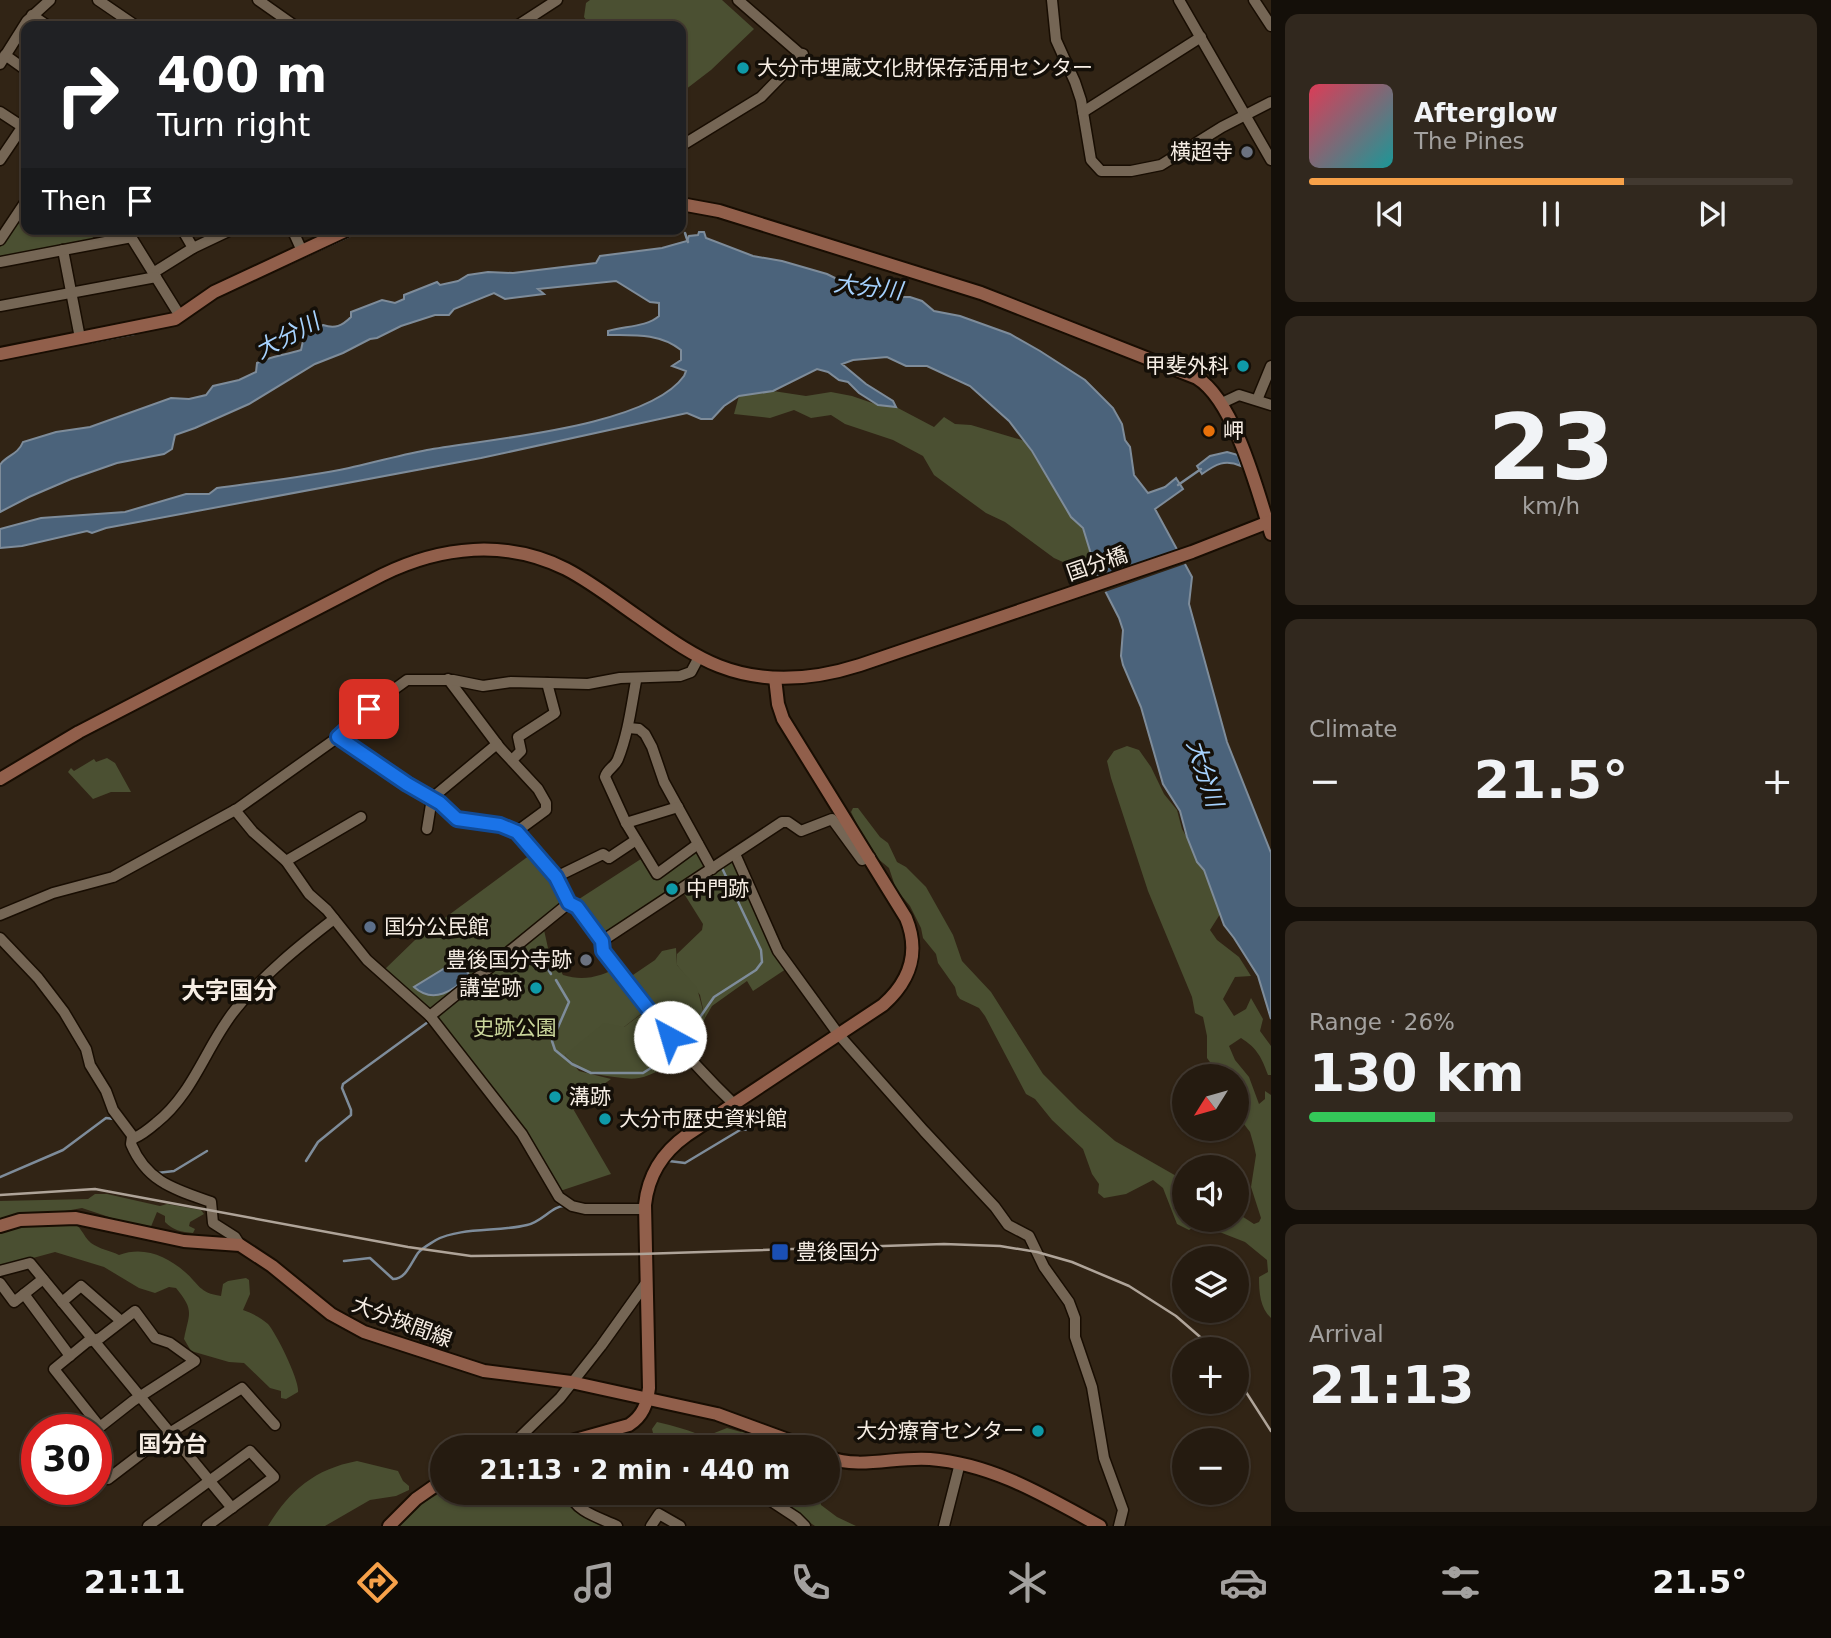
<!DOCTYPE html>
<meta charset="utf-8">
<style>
:root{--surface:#251b10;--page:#31281e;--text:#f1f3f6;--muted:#a3a19f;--line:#423930;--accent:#f7a149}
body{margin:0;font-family:"DejaVu Sans","Noto Sans JP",sans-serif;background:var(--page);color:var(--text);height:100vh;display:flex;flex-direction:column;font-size:26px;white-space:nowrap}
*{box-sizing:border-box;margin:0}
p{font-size:23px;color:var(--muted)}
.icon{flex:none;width:38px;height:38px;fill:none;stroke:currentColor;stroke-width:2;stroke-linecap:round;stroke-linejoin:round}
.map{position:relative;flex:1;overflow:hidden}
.details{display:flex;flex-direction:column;gap:14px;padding:14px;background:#140f09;width:560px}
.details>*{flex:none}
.hud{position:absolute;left:21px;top:21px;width:665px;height:214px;border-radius:14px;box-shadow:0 2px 5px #0004,0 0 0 2px var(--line);background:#202124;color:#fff;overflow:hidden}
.needle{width:46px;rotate:233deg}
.controls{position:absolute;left:1172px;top:1064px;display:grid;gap:14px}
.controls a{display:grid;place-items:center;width:77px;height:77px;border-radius:50%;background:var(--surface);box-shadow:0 2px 5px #0004,0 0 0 2px var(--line);font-size:35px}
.speed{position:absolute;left:21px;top:1414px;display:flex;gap:14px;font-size:35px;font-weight:700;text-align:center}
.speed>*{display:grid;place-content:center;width:91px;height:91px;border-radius:50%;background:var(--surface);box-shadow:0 2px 5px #0004,0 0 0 2px var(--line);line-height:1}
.speed .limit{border:10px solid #d22;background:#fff;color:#111}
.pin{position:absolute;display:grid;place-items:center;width:60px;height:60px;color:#fff;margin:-30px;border-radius:14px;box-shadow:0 4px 10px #0006}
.me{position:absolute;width:77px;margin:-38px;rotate:321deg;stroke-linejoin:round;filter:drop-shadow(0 0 5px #0008)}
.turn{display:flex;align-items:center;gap:24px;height:147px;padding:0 21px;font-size:32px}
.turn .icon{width:91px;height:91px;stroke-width:2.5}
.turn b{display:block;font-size:49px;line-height:60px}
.then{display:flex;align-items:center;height:66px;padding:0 21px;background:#0003;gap:14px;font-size:26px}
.big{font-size:52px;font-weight:700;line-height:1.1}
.details .tile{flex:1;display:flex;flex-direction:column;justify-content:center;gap:10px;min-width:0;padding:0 24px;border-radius:14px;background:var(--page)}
.details .dial{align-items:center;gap:0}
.dial b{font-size:91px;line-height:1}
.song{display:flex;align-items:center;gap:21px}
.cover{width:84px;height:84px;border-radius:10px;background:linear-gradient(135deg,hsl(350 70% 55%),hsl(180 70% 35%))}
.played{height:7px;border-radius:4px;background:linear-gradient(90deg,var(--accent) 65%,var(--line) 65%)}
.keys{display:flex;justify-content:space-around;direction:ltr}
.heat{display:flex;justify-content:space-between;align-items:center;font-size:38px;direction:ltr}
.charge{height:10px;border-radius:5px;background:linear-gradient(90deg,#34c759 26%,var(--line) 0)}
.trip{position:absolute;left:430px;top:1435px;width:410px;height:70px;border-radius:35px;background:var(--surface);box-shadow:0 2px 5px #0004,0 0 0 2px var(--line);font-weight:700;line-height:70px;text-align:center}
.tab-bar{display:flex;height:112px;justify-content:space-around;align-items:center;background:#0f0b06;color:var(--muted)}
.tab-bar .icon{width:49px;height:49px}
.tab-bar .active{color:var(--accent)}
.tab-bar b{font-size:32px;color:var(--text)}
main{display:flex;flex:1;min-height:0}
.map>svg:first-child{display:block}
.green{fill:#4b5032}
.forest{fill:#4a4f31}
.water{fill:#4b637b;stroke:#7e8c9a;stroke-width:2}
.pier{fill:#312415}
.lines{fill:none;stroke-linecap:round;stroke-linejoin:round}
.stream{stroke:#7e8c9a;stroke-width:2.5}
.street-casing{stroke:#180d02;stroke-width:13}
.secondary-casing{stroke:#180d02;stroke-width:16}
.street{stroke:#756655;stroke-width:10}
.secondary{stroke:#915f4b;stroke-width:12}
.rail{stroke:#afa499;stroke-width:2.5}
.route-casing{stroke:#114b97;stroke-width:18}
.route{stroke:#1a73e8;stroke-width:12}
.culture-dot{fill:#0f9aa8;stroke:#140f08;stroke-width:2.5}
.worship-dot{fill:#6b7280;stroke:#140f08;stroke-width:2.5}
.food-dot{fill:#e8710a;stroke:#140f08;stroke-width:2.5}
.service-dot{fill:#5c6f8a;stroke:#140f08;stroke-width:2.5}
.transit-dot{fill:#1a4fb4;stroke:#140f08;stroke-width:2.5}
.labels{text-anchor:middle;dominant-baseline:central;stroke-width:7;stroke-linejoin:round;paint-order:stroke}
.poi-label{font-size:21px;fill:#f6ede4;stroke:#140f08;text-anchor:start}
.street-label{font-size:21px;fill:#f6ede4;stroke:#140f08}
.park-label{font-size:21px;fill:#cad69b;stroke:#140f08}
.water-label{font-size:23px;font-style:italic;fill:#a6d2fe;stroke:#140f08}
.neighbourhood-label{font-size:23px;font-weight:bold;fill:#f6ede4;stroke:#140f08}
.quarter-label{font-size:24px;font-weight:bold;fill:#f6ede4;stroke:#140f08}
</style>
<main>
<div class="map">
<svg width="1271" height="1526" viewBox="0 0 1271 1526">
<rect width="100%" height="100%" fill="#312415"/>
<g class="green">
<polygon points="590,0 722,0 754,29 711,70 681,93 681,26 591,26 584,17 586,3"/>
<polygon points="26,209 26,229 87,229 93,237 91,242 0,257 0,247"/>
<polygon points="773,391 806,396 831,392 852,396 878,405 896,407 934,427 944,417 955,424 971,425 1025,441 1071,517 1083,528 1096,574 1084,577 1074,567 1054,558 1005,522 986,513 964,497 934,475 923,456 893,440 845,424 831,415 811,418 794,410 770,418 734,414 739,396"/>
<polygon points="107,758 115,763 131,792 111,792 93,799 68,772 71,768 74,771 94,759 96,762"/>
<polygon points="697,846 710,868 604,936 576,901 644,857 658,875"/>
<path d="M530,855C548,864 555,884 564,901L431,1013L384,970L415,940Z"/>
<polygon points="734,860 789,967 753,991 747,981 712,1006 705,1018 700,995 677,965 677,954 702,930 703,924 683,892"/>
<path d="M544,930L548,948L563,975C585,982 601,976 621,966L651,1006L624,1027L565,1055L579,1071L611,1079L572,1107L611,1174L560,1191L528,1136L436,1017Z"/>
</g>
<g class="forest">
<path d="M1127,746L1139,750L1151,767L1164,794L1177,810L1182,829L1206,870L1222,911L1210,930L1217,940L1239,957L1251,976L1235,977L1223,999L1234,1016L1246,1009L1251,998L1263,1019L1260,1031L1271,1046V1075H1268C1262,1058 1257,1048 1241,1038L1229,1046L1235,1060L1249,1077L1259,1104L1265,1099V1091L1271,1095V1318C1260,1308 1259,1292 1259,1277L1268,1272L1267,1260L1245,1242L1199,1224L1189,1230L1177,1224L1163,1188L1153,1180L1126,1194L1104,1198L1098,1193L1099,1184L1092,1174L1083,1149L1052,1120L1035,1099L1026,1094L985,1016L979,1008L960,999L957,995L955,987L938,963L936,954L923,938L921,928L910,906L896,889L889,868L871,853L851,812L853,808H858L880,837L888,843L897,862L906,867L926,887L953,935L962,961L991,992L1043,1074L1078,1109L1115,1141L1185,1181V1220H1237V1213L1254,1224L1259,1222L1261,1218L1251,1187L1256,1155L1254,1146L1250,1132L1237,1115V1076H1220L1207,1058V1036L1203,1017L1195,1013L1192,997L1148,891L1111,778L1107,761L1114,751Z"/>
<path d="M676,948L677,965L697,988L705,1018C695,1045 668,1072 639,1078C629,1080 616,1077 607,1076C588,1073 577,1069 565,1055L604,1023L624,1027L651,1007L630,977L655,960L662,951Z"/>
<path d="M95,1194H107L160,1206L167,1204L201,1210L204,1214L190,1222L189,1226L195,1229L193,1233C181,1232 173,1230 165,1222V1216L157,1212L150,1229L136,1226L82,1208L54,1213H32L0,1223V1201L88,1199Z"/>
<path d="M70,1221C82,1226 82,1235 91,1243C99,1249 111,1251 119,1255C144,1246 166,1256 185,1272C199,1284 199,1293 221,1296L223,1284L228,1281L246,1278L249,1280L250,1294L243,1310C252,1313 261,1318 268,1324C276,1333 300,1381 298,1392L286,1399L281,1398V1391L270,1388L244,1363L229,1362L191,1351L184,1339C189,1313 195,1311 176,1288L169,1287L155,1293L139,1288L104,1267L55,1252L0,1267V1229L12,1224Z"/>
<path d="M657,1422C674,1426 690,1430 704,1437L727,1428L741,1432L744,1429L751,1431L748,1439L753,1447H773H581L604,1442L645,1440L654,1437L652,1429Z"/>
<path d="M357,1461L398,1471L403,1481L409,1486V1490L396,1496L370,1500L325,1526H268C290,1490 315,1469 357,1461Z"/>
<polygon points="443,1491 443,1493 568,1493 602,1526 399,1526 420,1505"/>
<polygon points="764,1493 818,1493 821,1505 837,1517 856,1526 815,1526"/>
</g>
<g class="water">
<path d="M699,232H704L706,238L753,256L782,261L827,274L843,282L870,287L894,297H910L922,301L934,311L960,316L1010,334L1040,351L1085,380L1113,408L1122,424L1125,440L1130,447L1134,475L1148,493L1165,487L1176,478L1183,489L1155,509L1192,577L1189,604L1227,742L1271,853V1019L1258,976L1234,938L1224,925L1204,870L1197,862L1187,837L1180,811L1163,784L1141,707L1123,665L1121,656L1123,630L1119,618L1098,577L1083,528L1071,517L1032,451L1009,421L970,386L927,366H906L887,357L853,360L842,364L866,384L893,401L896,407L878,405L859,393L848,382L839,380L828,372L817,369L773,391L739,396L724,406L712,419H701L687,413L481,458L106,528L92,533L87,531L22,546L0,548V529L41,518L125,512L186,494H209L217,488C261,482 306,477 349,468C375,462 401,455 427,450C488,439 648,427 684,376L686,371L672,366L681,360V350C660,333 634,335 608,335V331C624,326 647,327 659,316V303L650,302L616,281L538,289L544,294L505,299L494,293L454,309L449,315H435L401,326L377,338L370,339L343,353L315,364L249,404L195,428L175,435L172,449L164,454L117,463L71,479L29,497L0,512V465C5,456 18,455 23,442L56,432L90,427L171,398L189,399L206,395L213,386L239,380L256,372L257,363C271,356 285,355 301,350L303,341L299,338L323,325C335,329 342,326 351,317V312L382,300L395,303L404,299V295L437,282L440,285L458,281L468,275L488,272L513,273L596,263L600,256L662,248L687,241L689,236L698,235Z"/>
<path d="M1227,452L1238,455L1241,466C1225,459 1216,464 1202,474L1197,466L1210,456Z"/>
<path d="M453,963L462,965L470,976C453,990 434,1005 414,987Z"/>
</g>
<polygon class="pier" points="1181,550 1188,563 1102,593 1095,579"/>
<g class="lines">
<g class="stream">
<polyline points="685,233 688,242"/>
<polyline points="282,267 365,229"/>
<polyline points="92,342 134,334"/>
<polyline points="1178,485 1201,469"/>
<path d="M523,951L526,955C542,953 543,962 551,974"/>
<polyline points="556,980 569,1002 552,1041 555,1050 572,1064 591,1073 643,1073 678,1051"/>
<polyline points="445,1010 491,972"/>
<polyline points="682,1043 714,997 756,970 762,962 761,950 722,868"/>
<polyline points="741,1107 759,1125"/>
<polyline points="306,1161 318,1142 351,1115 351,1110 342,1088 343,1084 428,1022"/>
<polyline points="669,1161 685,1163 740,1130 753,1129"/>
<polyline points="157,1173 174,1171 207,1151"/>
<polyline points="0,1177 63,1150 106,1118 114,1119"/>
<path d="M344,1261L370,1258L393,1279C406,1279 411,1263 418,1253C422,1248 430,1244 436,1240C460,1227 500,1232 527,1225C542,1222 553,1205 565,1206"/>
</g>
<defs>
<g id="street">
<polyline points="98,0 136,26"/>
<polyline points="258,0 295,26"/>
<polyline points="1052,0 1056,40 1075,82 1081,100 1091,160 1101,171 1131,171 1161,165 1222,127 1271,102"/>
<polyline points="1179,0 1271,160"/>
<polyline points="1254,0 1271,26"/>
<polyline points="32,15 48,26"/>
<polyline points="517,26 557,0"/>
<polyline points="5,55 26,70"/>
<polyline points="0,64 27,21 50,0"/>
<polyline points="0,112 26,129"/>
<polyline points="1083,112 1201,37"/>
<polyline points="681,146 761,97 803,54 799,53 738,0"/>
<polyline points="0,160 23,126"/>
<polyline points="126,229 180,316"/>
<polyline points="182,229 193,248"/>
<polyline points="292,229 302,251"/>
<polyline points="0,240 26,201"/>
<polyline points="63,250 80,338"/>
<polyline points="0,262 132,237"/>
<polyline points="153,273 193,248 233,229"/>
<polyline points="0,306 156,277"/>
<polyline points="1257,400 1271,366"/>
<polyline points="1222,403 1239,395 1271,405"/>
<polyline points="448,679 500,748 538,789 546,803 546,810 516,832"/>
<path d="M636,681C631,708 628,734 618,759C615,767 607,769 605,777L626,823L657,874L698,844"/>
<polyline points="629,728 639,729 645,734 652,747 664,782 712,869"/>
<path d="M338,737L407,784L440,803L457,819L504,826L517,832L554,874L569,903L577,907L602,941L603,951C643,1005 685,1057 734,1104"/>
<polyline points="512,760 521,751 518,737 555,713 547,683"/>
<polyline points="235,810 253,832 286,861 309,894 327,910 367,960 430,1016 522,1134 559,1197 572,1206 585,1209 644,1209"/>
<polyline points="626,823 678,807"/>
<polyline points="427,829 432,798 497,744"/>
<polyline points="735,854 778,951 839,1035 924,1131 995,1207 1008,1225 1029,1236 1044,1267 1069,1302 1075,1318 1075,1337 1092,1387 1104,1458 1123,1510 1119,1526"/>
<polyline points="286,861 361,817"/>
<polyline points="556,877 603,854 609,858 636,840"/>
<polyline points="0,915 53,893 113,877 237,809 341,735 378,701 407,680 453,680 483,686 511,682 588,684 620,678 680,676 691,672 699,657"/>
<path d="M0,938L38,978L64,1012L86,1049L90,1065L106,1091L113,1110L134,1138C142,1135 149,1129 156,1123C194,1093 206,1046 235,1010C263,975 299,946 334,919"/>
<polyline points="602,941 782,822 788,822 801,831 832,819 862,860 870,857"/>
<polyline points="430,1016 569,903"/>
<path d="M132,1137L131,1144C147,1182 174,1189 211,1202L213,1223L235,1237L240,1245"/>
<polyline points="0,1271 30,1263 232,1508"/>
<polyline points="0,1283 14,1302 43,1279"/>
<polyline points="24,1294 70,1356"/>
<polyline points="62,1302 81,1286 121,1321"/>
<polyline points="96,1430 133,1401 195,1361 170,1343 155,1338 135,1311 100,1338 87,1342 54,1369 100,1427"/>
<polyline points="521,1447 521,1436 560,1398 601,1346 646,1283"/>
<polyline points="108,1479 163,1437 242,1388 275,1425"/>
<path d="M570,1493C575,1512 601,1518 617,1526"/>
<polyline points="759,1493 797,1518 805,1526"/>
<polyline points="148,1526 250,1451 274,1477 207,1526"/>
<polyline points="651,1526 659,1514 680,1526"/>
<polyline points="944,1526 960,1463"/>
</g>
<g id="secondary">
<path d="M681,204L719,211L981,293L1197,378C1234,400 1258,492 1271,534"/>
<polyline points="0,354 175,319 214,292 349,229"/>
<path d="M0,779L79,732L382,575C441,546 506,539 566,569C591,582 614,600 637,616C663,634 689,654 719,666C765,684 813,680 860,665L1192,552L1271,521"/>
<polyline points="0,1226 20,1220 76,1218 184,1241 240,1245 272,1266 331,1314 364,1332 484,1371 571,1382 717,1414 807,1447"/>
<path d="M550,1447L629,1425C643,1416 647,1404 649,1388L645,1205C648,1175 663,1152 687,1135L883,1005C910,981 920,952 906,918L783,719L778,704L775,678"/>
<path d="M828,1457C859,1470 897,1456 930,1459C993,1464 1045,1496 1100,1526"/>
<polyline points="389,1526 416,1499 443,1480"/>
</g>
</defs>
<use href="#street" class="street-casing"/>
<use href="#secondary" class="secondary-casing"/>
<use href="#street" class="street"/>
<use href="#secondary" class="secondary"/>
<g class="rail">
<polyline points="0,1195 95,1189 408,1247 471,1256 640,1254 944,1244 1000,1246 1037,1252 1072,1262 1129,1286 1176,1316 1214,1349"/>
<polyline points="1237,1378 1271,1431"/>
</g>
</g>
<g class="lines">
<defs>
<polyline id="route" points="369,709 338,737 407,784 440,803 457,819 500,825 517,832 556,877 569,903 577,907 602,941 603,951 670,1037"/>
</defs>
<use href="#route" class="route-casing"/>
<use href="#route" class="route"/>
</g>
<g class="culture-dot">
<circle cx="743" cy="68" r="7"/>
<circle cx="1243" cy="366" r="7"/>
<circle cx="672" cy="889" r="7"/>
<circle cx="536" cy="988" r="7"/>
<circle cx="555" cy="1097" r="7"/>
<circle cx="605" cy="1119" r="7"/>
<circle cx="1038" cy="1431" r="7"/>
</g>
<g class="worship-dot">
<circle cx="1247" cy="152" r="7"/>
<circle cx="586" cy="960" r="7"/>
</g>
<circle class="food-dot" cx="1209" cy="431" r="7"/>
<circle class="service-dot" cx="370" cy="927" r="7"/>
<rect class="transit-dot" x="771" y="1243" width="18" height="18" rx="3.5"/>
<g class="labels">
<g class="poi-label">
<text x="757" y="68">大分市埋蔵文化財保存活用センター</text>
<text x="1233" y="152" text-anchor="end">横超寺</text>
<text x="1229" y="366" text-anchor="end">甲斐外科</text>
<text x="1223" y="431">岬</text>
<text x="686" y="889">中門跡</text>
<text x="384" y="927">国分公民館</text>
<text x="572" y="960" text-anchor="end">豊後国分寺跡</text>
<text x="522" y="988" text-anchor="end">講堂跡</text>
<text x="569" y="1097">溝跡</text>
<text x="619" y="1119">大分市歴史資料館</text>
<text x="796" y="1252">豊後国分</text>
<text x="1024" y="1431" text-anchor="end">大分療育センター</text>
</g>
<g class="street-label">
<text transform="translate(1097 564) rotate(-19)">国分橋</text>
<text transform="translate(402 1322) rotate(21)">大分挾間線</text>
</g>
<g class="park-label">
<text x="515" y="1028">史跡公園</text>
</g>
<g class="water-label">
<text transform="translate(868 287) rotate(7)">大分川</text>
<text transform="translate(287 336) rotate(-28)">大分川</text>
<text transform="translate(1205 773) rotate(72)">大分川</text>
</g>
<g class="neighbourhood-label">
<text x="173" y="1444">国分台</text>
</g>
<g class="quarter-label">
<text x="229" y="991">大字国分</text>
</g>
</g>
</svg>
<div class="controls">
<a><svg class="needle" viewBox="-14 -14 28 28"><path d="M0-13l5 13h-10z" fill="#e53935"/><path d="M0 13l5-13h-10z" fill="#a3a19f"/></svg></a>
<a><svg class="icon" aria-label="sound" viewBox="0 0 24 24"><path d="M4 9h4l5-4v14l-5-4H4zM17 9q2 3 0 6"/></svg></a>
<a><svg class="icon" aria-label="layers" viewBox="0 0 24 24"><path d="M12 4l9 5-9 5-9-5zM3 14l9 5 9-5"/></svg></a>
<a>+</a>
<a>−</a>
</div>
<div class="speed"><div class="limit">30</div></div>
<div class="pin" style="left:369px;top:709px;background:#d93025"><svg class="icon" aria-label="arrive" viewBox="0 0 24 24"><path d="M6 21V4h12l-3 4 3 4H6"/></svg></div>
<svg class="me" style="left:670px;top:1037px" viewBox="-20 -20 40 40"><circle r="19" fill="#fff"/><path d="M0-13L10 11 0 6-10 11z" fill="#1a73e8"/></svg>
<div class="trip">21:13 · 2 min · 440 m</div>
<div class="hud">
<div class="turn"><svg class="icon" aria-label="right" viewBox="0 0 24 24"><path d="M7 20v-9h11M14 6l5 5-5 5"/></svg><div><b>400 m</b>Turn right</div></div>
<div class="then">Then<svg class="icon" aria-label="arrive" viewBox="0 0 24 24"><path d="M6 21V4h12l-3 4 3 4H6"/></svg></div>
</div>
</div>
<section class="details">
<div class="tile">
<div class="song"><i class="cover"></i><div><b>Afterglow</b><p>The Pines</p></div></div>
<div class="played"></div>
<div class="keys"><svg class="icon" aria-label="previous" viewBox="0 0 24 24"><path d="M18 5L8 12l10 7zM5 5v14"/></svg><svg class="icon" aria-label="pause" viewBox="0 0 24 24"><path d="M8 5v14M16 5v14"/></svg><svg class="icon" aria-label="next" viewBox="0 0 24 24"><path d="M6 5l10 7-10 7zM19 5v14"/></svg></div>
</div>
<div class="tile dial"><b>23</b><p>km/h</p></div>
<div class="tile"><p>Climate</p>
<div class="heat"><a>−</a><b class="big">21.5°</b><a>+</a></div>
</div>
<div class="tile"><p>Range · 26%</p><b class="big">130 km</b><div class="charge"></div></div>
<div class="tile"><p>Arrival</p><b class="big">21:13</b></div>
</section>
</main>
<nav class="tab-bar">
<b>21:11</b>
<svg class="icon active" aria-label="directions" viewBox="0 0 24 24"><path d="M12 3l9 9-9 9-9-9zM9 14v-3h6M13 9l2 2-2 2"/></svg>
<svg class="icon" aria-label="music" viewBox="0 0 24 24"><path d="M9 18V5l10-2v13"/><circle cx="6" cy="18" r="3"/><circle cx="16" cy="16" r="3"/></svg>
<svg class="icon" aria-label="phone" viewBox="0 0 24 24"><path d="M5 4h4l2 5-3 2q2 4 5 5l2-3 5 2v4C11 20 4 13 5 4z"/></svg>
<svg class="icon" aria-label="climate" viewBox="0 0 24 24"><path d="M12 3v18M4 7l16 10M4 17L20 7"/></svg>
<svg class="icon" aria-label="car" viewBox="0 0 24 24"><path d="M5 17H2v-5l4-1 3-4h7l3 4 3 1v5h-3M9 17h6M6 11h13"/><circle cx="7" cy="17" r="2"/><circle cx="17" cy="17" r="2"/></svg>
<svg class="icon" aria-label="filters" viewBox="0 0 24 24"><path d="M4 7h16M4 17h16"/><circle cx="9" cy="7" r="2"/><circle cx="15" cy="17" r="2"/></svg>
<b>21.5°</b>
</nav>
